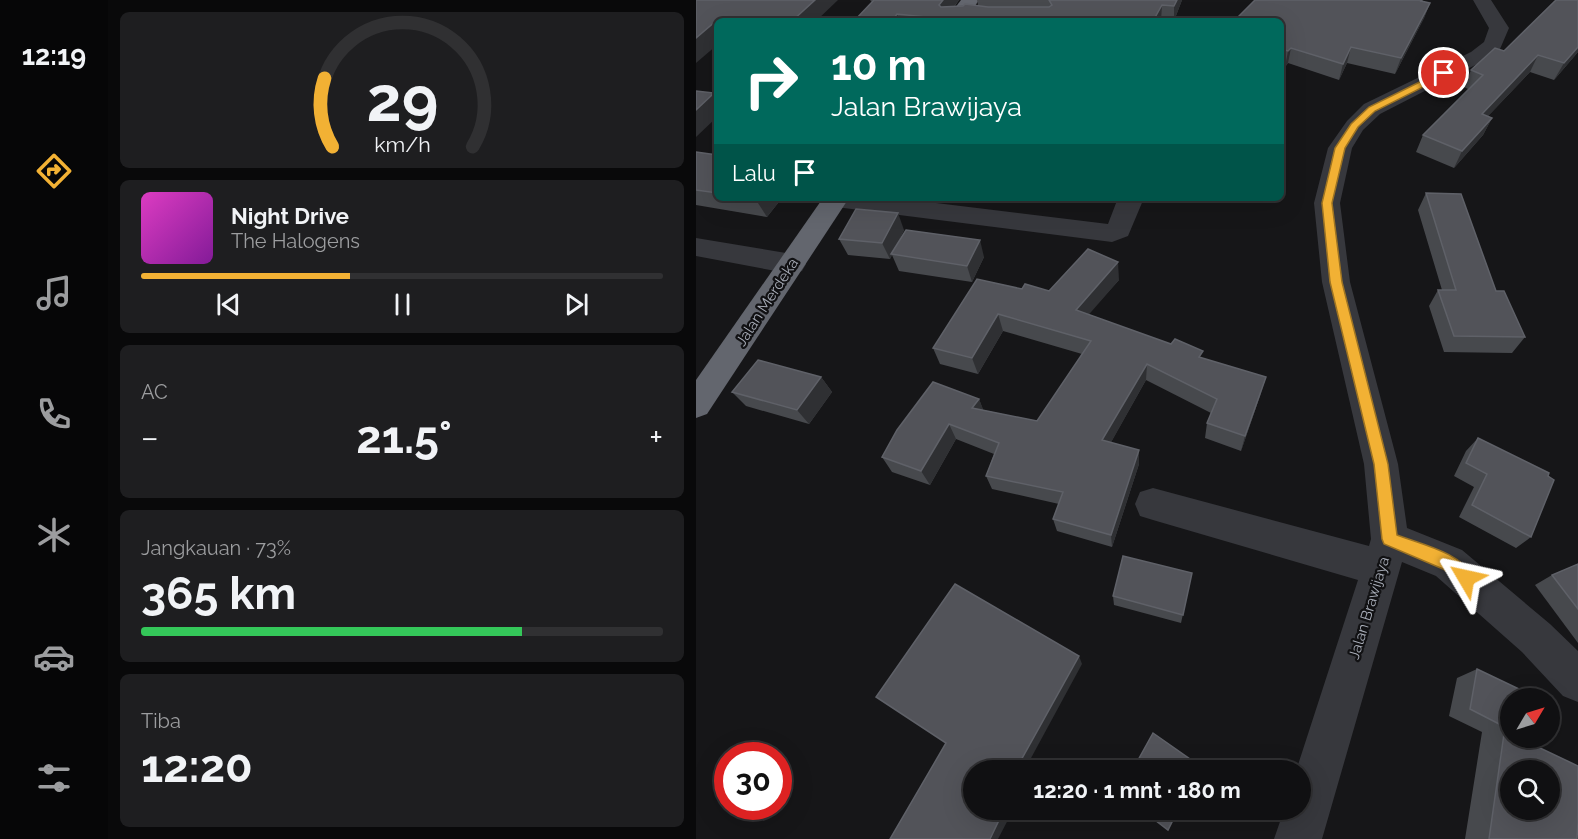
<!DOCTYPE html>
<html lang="id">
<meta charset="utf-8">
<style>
:root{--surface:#101012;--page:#1e1e20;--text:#f1f3f6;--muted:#9c9d9f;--line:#303032;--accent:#f2b134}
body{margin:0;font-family:Raleway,sans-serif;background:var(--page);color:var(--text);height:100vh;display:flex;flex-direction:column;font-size:22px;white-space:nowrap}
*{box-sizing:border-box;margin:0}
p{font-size:20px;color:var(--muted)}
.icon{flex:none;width:33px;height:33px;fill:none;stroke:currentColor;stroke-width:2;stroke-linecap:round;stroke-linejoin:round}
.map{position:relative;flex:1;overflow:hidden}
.details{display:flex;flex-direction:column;gap:12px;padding:12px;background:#09090a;width:588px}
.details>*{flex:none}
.banner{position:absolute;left:18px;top:18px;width:570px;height:183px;border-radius:9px;box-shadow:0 6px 24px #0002,0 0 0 2px var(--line);background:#00695c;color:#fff;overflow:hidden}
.needle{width:39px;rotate:52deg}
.controls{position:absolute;left:804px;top:688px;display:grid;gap:12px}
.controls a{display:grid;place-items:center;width:60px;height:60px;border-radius:50%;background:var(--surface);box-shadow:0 6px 24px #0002,0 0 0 2px var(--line);font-size:30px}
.speed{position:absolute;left:18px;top:742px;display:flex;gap:12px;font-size:30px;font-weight:700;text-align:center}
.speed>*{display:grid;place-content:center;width:78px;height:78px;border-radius:50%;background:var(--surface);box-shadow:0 6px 24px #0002,0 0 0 2px var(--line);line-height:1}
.speed .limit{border:9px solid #d22;background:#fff;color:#111}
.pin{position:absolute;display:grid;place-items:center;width:51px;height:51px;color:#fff;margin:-26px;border:3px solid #fff;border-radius:50%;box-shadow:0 2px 6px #0007}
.me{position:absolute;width:66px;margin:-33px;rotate:306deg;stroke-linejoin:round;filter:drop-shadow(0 0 4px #0008)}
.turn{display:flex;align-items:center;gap:21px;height:126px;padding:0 18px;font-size:27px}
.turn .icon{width:78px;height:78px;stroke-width:2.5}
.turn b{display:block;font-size:42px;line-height:51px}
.then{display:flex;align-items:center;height:57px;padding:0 18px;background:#0003;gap:12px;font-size:22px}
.big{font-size:45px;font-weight:700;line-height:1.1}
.details .widget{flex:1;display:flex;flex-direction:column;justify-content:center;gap:9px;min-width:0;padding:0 21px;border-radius:9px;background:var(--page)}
.details .dial{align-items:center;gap:0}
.dial svg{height:156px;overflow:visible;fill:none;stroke:var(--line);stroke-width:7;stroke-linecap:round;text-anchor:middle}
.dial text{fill:var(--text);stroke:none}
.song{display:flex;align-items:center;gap:18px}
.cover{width:72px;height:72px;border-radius:9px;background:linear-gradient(135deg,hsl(310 70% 55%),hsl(290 70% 35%))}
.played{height:6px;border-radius:3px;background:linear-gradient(90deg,var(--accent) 40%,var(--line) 40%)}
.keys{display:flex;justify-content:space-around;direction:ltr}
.heat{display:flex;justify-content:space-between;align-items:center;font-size:33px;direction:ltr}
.charge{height:9px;border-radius:4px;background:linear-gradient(90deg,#34c759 73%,var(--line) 0)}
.trip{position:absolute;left:267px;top:760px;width:348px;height:60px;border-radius:30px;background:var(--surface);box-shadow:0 6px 24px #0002,0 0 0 2px var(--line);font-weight:700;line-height:60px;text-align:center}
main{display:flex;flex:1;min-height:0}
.menu{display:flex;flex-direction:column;width:108px;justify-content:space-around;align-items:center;background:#060607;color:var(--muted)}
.menu .icon{width:42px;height:42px}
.menu .selected{color:var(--accent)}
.menu b{font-size:27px;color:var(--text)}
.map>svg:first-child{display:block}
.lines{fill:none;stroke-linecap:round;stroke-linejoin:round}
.minor{fill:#37383d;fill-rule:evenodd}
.highway{fill:#63666e;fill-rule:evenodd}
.wall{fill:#47494d}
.shaded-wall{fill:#2f3033}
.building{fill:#525359;stroke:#5f6168;stroke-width:1.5;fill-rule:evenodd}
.route{fill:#f2b134;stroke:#9d7322;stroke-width:1.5}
.labels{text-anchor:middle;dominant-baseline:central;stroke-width:4.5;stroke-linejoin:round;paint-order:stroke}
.street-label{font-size:15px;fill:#a8adb8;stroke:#111113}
</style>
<main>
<nav class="menu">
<b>12:19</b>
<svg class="icon selected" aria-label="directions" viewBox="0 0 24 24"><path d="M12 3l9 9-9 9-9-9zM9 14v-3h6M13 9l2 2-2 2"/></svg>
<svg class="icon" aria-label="music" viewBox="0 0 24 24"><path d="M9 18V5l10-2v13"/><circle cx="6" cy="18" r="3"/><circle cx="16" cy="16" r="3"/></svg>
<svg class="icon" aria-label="phone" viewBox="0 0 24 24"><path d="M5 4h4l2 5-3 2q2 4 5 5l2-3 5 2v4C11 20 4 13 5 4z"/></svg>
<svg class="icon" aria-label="climate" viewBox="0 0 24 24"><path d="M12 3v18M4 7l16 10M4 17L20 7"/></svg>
<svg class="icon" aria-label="car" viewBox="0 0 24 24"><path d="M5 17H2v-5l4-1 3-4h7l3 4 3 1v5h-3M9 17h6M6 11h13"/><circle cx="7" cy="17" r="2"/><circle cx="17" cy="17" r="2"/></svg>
<svg class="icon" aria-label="filters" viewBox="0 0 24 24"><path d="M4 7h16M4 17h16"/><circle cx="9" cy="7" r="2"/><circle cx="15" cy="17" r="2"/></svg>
</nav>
<section class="details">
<div class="widget dial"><svg viewBox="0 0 100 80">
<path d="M14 69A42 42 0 1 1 86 69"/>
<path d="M14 69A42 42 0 0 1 10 34" stroke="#f2b134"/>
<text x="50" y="56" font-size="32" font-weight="700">29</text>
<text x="50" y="72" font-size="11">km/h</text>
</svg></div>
<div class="widget">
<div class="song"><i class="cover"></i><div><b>Night Drive</b><p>The Halogens</p></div></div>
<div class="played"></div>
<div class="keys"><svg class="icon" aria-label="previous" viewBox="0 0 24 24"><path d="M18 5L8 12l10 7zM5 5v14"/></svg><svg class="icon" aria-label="pause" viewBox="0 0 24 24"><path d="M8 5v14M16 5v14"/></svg><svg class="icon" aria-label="next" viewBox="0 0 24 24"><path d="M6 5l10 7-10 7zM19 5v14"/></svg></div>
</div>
<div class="widget"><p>AC</p>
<div class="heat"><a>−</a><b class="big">21.5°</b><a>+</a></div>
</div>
<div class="widget"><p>Jangkauan · 73%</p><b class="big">365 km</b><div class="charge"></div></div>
<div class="widget"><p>Tiba</p><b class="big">12:20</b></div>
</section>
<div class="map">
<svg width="882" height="839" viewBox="0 0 882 839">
<rect width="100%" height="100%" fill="#161618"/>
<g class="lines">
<g class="minor">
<polygon points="777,0 795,0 813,28 804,49 789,60 684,114 667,130 656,148 644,203 654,282 702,464 711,528 766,550 854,624 882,651 882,702 867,696 826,652 740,576 706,562 626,839 578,839 588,810 604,810 604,771 600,771 662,580 457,520 444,516 439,504 444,492 457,488 673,546 675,539 668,464 626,282 618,203 632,148 651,121 668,104 775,52 788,42 793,28"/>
<polygon points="128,198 199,198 412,224 422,198 448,198 432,236 416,242 140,207 131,205"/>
<polygon points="0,238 96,254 106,257 110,264 106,271 96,274 0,256"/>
</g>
<g class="highway">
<polygon points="265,0 283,0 269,21 249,21"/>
<polygon points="127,198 153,198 11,414 0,418 0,380"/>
</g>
</g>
<g class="wall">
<polygon points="174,0 263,0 259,6 282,5 281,0 486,0 478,21 158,21 176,2"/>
<polygon points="730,2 734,3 728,18 699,74 651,63 643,80 592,63 589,67 585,66 585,21"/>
<polygon points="808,51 882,52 858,80 834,72 792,116 796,118 787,135 758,168 720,152 727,135 772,89 768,87 775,70"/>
<polygon points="0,152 21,155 21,198 86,198 71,217 0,205"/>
<polygon points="730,193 800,291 829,337 816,353 748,352 733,306 742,290 746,290 722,210"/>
<polygon points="208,230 199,248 288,257 276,282 203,271 196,255 194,259 152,255 143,239"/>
<polygon points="423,280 392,314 506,358 565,393 545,451 509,438 511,423 515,413 450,380 415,442 443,464 416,547 361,531 357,519 363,504 296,489 290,476 298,454 260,439 234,485 196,472 186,457 283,399 287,410 341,421 386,354 307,331 282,374 244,364 237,348 326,289 353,291"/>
<polygon points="125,377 136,392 113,424 50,406 36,392"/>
<polygon points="782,438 835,537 820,548 763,517 778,487 758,476 770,451"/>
<polygon points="882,564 882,643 839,585 856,575"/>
<polygon points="496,573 485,623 418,605 417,596"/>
<polygon points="781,669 844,748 881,839 769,839 786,732 753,716 761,678"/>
</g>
<g class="shaded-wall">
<polygon points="119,0 142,0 120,21 96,21"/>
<polygon points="247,0 263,0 249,18 243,5"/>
<polygon points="481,0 486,0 478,21 478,6"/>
<polygon points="734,3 728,18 699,74 705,58"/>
<polygon points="466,5 465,21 457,21"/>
<polygon points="201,14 204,21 196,21"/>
<polygon points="20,21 21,45 0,63 0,38"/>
<polygon points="655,47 651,63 643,80 647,64"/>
<polygon points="882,47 882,52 858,80 868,63"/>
<polygon points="595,48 592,63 589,67 592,51"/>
<polygon points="842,55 834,72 778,131 786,114"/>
<polygon points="18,93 21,98 21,117 0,137 0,110"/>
<polygon points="796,118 787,135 758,168 766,151"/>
<polygon points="61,198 86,198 71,217 60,200"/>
<polygon points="202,213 208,230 194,259 186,243"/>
<polygon points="284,240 288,257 276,282 271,266"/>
<polygon points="422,262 423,280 382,327 380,310"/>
<polygon points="302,314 307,331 282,374 276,358"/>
<polygon points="451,364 450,380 408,455 406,440"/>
<polygon points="125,377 136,392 113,424 101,410"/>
<polygon points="570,377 565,393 545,451 549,436"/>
<polygon points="283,399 289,414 276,408"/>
<polygon points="253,424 260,439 234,485 225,471"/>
<polygon points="443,450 443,464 416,547 415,535"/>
<polygon points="383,656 386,664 328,771 319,771"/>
<polygon points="298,810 307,810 306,812 314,816 302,839 294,839"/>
</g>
<g class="building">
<polygon points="0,0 119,0 96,21 20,21 0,38"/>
<polygon points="178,0 247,0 243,5 245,7 267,6 269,4 292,7 353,7 356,5 353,0 481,0 478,6 466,5 457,21 269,21 201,14 196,21 158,21"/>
<polygon points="559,0 726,0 725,1 734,3 705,58 655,47 647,64 595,48 592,51 585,49 585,21 538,21"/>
<polygon points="860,0 882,0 882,47 868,63 842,55 786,114 796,118 766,151 727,135 787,75 775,70 799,48 808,51"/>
<polygon points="0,91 18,93 0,110"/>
<polygon points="0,152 21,155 21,193 0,190"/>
<polygon points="730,193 765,194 800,291 808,291 829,337 758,336 742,290 760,290"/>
<polygon points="160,209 202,213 186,243 143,239"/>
<polygon points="210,230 284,240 271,266 195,254"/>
<polygon points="392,249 422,262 380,310 475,344 479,339 507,351 503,357 570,377 549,436 511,423 521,399 451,364 406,440 443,450 415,535 357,519 367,492 290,476 303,443 253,424 225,471 186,457 201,430 237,382 283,399 276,408 341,421 395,341 302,314 276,358 237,348 281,279 326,289 329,284 353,291"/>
<polygon points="62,360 125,377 101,410 36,392"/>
<polygon points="782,438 853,473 852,476 858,480 835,537 776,505 791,474 770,463"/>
<polygon points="427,556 496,573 487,615 417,596"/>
<polygon points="882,564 882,609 856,575"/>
<polygon points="259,584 383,656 319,771 278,771 278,810 298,810 297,811 305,816 294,839 194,839 250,743 180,697"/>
<path d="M781,669L844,699H814V738H845L844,748L882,766V821L881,839H793L809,727L774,709ZM814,771H854V810H814Z"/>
<polygon points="457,733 504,766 502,771 436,771"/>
<polygon points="446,810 482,810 472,830"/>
</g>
<path class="route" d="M748,70L752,73L751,75L679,111L662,127L649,148L636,203L646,282L692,464L701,535C724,544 767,553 778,578L776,584L770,586L747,569L688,544L686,539L678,464L634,282L626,203L639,148L655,124L673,107Z"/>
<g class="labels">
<g class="street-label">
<text transform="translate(71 302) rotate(-57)">Jalan Merdeka</text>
<text transform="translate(673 608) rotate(-73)">Jalan Brawijaya</text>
</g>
</g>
</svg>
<div class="controls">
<a><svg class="needle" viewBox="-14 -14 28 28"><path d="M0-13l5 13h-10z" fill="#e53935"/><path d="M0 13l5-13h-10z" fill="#9c9d9f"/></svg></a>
<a><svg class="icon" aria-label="search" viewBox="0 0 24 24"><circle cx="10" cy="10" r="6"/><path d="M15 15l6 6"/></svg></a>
</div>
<div class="speed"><div class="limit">30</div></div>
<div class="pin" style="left:748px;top:73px;background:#d93025"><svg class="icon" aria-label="arrive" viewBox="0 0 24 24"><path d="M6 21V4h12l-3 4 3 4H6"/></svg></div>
<svg class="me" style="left:770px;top:578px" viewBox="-20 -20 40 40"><path d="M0-17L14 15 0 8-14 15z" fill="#f2b134" stroke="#fff" stroke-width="4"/></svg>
<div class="trip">12:20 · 1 mnt · 180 m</div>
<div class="banner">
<div class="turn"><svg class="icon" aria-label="right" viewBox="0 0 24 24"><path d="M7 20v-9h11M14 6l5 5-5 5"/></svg><div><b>10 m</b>Jalan Brawijaya</div></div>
<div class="then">Lalu<svg class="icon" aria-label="arrive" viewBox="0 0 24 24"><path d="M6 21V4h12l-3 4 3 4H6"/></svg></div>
</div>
</div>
</main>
